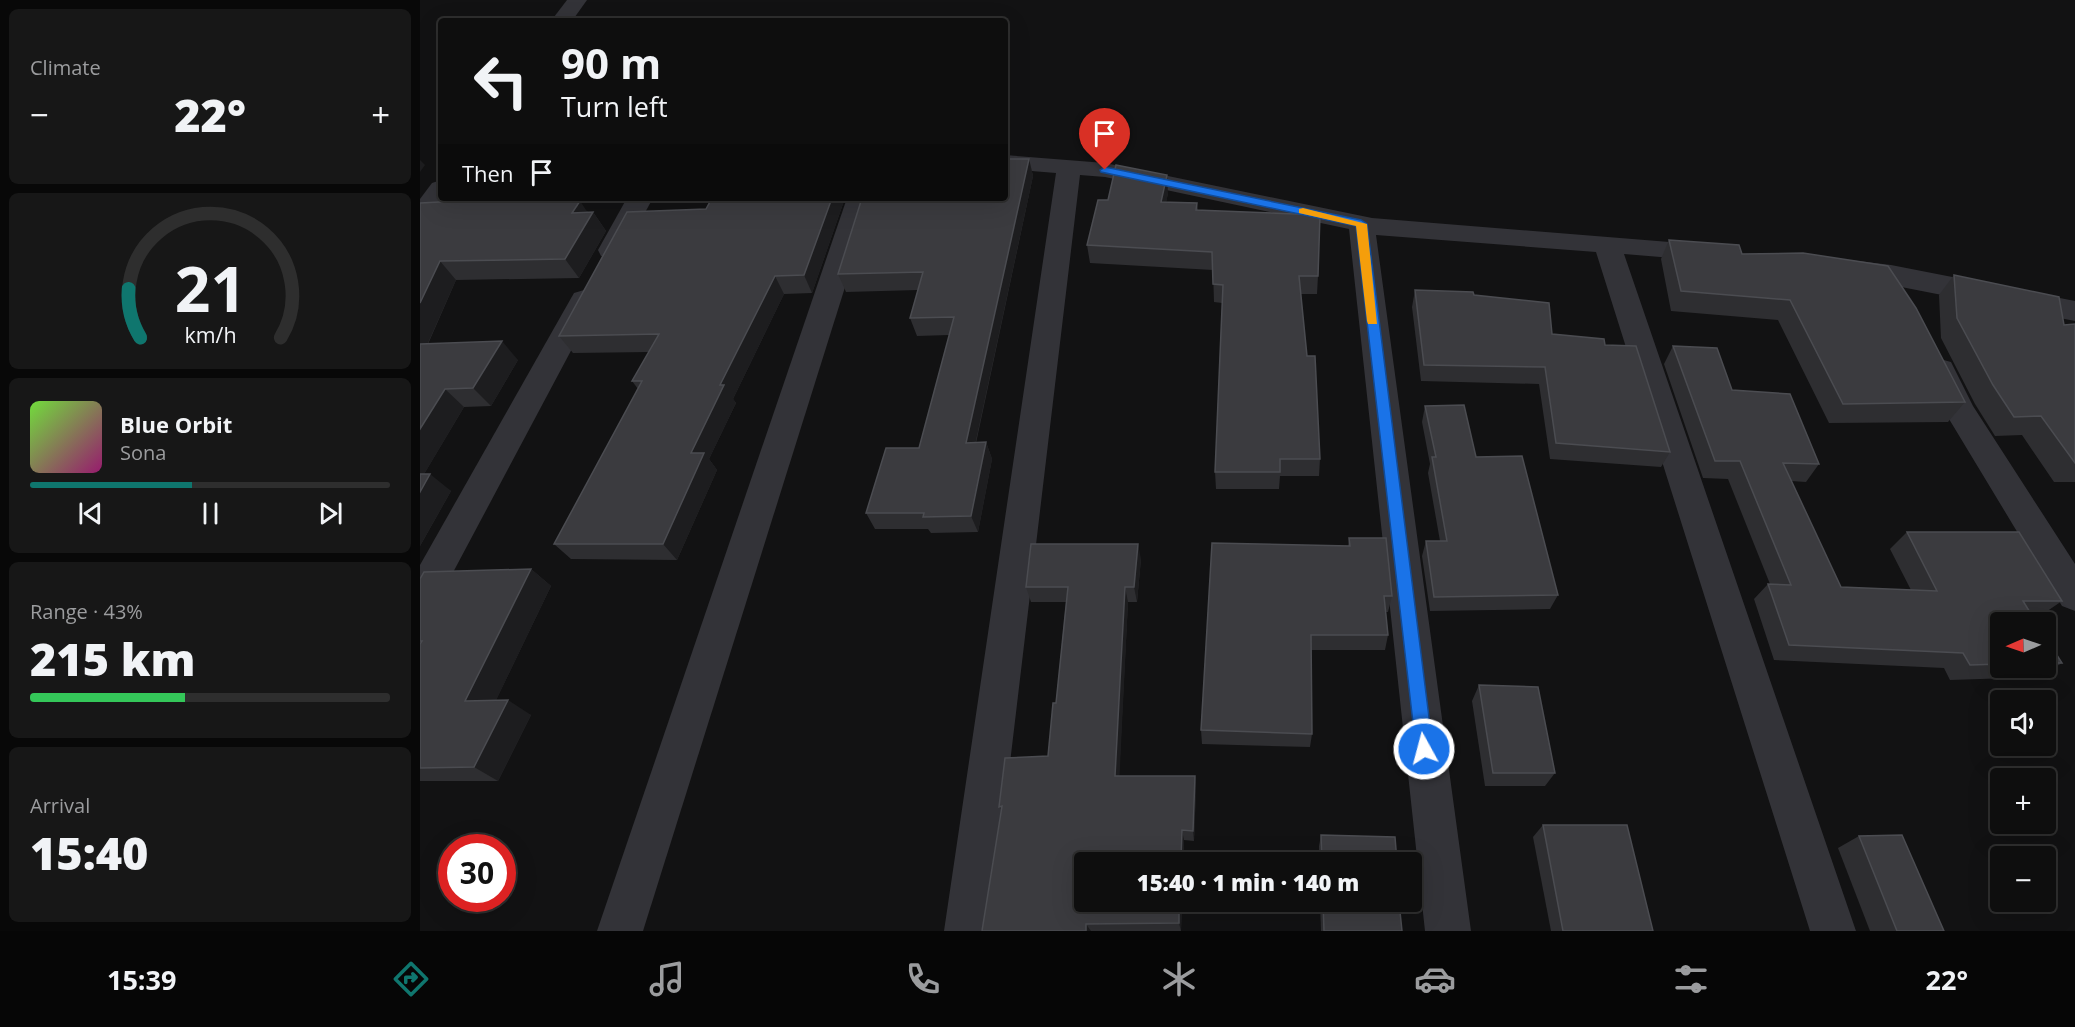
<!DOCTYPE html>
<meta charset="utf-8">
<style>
:root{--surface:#0e0e0e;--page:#171717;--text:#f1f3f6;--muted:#9b9c9e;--line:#2e2e2e;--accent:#0f766e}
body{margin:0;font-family:"Open Sans",sans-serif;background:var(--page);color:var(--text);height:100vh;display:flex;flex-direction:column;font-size:22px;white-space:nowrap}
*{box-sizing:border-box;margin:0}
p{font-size:20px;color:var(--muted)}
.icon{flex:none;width:33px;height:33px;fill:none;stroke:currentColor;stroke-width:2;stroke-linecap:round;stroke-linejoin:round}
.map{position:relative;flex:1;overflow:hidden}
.side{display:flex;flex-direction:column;gap:9px;padding:9px;background:#080808;width:420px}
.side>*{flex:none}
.top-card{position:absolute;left:18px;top:18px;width:570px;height:183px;border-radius:6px;box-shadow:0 6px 24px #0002,0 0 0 2px var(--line);background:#0e0e0e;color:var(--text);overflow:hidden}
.needle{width:39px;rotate:268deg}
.fabs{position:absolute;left:1570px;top:612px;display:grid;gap:12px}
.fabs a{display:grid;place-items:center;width:66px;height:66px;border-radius:6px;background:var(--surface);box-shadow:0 6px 24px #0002,0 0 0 2px var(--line);font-size:30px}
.speed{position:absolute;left:18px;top:834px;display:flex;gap:12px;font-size:30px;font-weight:700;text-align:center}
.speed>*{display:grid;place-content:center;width:78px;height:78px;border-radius:50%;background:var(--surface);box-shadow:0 6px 24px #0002,0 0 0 2px var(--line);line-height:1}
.speed .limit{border:9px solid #d22;background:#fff;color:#111}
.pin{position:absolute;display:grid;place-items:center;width:51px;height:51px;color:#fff;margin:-62px -26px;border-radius:50% 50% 50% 0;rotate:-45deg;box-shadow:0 0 6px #0007}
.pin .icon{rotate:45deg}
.me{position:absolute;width:66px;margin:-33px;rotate:353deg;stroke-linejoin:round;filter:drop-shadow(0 0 4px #0008)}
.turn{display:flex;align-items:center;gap:21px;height:126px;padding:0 24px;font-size:27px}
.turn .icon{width:78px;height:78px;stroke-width:2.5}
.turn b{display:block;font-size:42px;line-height:51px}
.then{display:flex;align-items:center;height:57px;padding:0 24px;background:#0003;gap:12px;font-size:22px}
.big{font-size:45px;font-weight:800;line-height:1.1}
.side .tile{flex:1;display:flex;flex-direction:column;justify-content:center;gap:9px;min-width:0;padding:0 21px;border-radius:9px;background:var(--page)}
.side .dial{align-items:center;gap:0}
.dial svg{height:156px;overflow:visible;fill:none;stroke:var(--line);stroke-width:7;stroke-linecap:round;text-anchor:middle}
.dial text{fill:var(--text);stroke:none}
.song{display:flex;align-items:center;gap:18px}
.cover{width:72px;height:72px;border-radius:9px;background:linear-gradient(135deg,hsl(100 70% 55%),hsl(320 70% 35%))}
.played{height:6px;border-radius:3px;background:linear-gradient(90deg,var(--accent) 45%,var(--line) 45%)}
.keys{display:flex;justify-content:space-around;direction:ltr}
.heat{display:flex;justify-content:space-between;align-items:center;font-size:33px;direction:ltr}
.charge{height:9px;border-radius:4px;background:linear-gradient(90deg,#34c759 43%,var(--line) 0)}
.trip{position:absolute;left:654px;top:852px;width:348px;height:60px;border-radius:6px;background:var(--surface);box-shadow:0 6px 24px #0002,0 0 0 2px var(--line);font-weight:800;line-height:60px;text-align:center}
.dock{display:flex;height:96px;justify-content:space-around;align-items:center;background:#060606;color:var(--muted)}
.dock .icon{width:42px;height:42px}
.dock .on{color:var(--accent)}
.dock b{font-size:27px;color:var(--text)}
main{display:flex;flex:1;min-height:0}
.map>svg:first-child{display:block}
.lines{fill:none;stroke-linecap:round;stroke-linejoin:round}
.minor{fill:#333338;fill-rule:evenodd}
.wall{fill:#2e2e31}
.shaded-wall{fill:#1d1d1f}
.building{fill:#3b3b3f;stroke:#4b4c51;stroke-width:1.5}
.route{fill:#1a73e8;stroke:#114b97;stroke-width:1.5}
.slow{fill:#f59e0b}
</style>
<main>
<section class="side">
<div class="tile"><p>Climate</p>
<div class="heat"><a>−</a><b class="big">22°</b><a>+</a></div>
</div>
<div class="tile dial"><svg viewBox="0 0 100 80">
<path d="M14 69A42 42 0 1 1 86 69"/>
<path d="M14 69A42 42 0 0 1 8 44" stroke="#0f766e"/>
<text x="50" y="56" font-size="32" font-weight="700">21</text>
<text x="50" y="72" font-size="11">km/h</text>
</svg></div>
<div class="tile">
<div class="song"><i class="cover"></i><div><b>Blue Orbit</b><p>Sona</p></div></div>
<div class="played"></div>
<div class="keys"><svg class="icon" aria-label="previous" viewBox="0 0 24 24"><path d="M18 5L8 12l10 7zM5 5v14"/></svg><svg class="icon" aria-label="pause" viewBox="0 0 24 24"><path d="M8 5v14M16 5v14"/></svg><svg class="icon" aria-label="next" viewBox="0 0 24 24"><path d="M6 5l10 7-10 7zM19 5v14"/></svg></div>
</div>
<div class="tile"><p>Range · 43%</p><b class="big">215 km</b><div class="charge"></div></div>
<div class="tile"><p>Arrival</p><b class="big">15:40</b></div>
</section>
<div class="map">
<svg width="1655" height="931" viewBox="0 0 1655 931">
<rect width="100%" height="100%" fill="#121213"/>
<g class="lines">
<g class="minor">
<polygon points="147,0 167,0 152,21 131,21"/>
<polygon points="585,155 685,163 952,218 1299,246 1303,252 1299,258 1289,261 1204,254 1436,931 1390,931 1176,252 956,235 1051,931 1005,931 929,229 685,177 660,175 570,931 524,931 636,173 585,169"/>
<polygon points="21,180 21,198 27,198 9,224 0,226 0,199 12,183"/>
<polygon points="207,198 233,198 201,256 191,259 181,256 178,250"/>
<polygon points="427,198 453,198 223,931 177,931"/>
<polygon points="1430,260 1471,265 1655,301 1655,321 1420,275 1416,269 1420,263"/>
<polygon points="164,290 174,293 178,300 13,610 0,615 0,565 150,300 154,293"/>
<polygon points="1520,359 1531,362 1553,406 1655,564 1655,611 1642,606 1529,419 1505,370 1509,362"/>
</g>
</g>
<g class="wall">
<polygon points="609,159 613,176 556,443 566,442 572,459 558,532 511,533 508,529 455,529 446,513 499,448 529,335 497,336 490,318 498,290 426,292 418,274"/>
<polygon points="748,193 746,202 777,203 778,210 898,276 897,294 881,294 887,356 900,459 899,476 860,476 859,489 796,489 795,472 802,303 794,302 793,270 670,263 667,245"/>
<polygon points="79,198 151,198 153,201 168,212 173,212 186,231 159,278 36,280 8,344 98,360 71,406 44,407 4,474 31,491 0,546 0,203 78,199"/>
<polygon points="292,198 425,198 392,293 364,294 313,399 316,403 289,459 297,470 257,560 151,559 134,544 218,389 212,381 229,352 153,353 139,336 286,209"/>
<polygon points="1249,240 1322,254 1545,402 1528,422 1409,423 1358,320 1251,311 1241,259"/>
<polygon points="1534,275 1644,325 1655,324 1655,482 1634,482 1602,435 1575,436 1555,404 1521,338 1519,295"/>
<polygon points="995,290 1054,295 1132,334 1185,345 1250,452 1241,467 1130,459 1119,384 1001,381 992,307"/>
<polygon points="1253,346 1312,390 1399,464 1386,482 1371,481 1421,587 1491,590 1470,549 1487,532 1642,601 1620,616 1613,616 1581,622 1581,668 1626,668 1626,638 1642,663 1619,677 1530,680 1524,668 1354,660 1334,599 1348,584 1350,584 1308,479 1283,478 1244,364"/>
<polygon points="1005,406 1056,457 1138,595 1130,609 1010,611 1002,556 1006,541 1020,541 1008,473 1010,464 1002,422"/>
<polygon points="929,538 972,596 968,612 966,612 968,635 965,650 891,650 892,734 890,747 782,744 781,730 928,546"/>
<polygon points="721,559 717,602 708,602 699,776 775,776 776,788 774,841 764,840 761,931 562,931 581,810 579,807 628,756 636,703 646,602 611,602 606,587"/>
<polygon points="111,569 131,586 76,700 111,715 78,781 0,781 0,579"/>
<polygon points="1059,685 1135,773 1125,786 1065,786 1052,701"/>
<polygon points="1123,825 1233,931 1131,931 1113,837"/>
<polygon points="901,835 977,862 899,862 899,846"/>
<polygon points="1439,836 1524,931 1450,931 1418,848"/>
<polygon points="900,902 979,902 982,931 901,931"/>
</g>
<g class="shaded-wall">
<polygon points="609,159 613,176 552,459 546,443"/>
<polygon points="0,160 5,165 0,172"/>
<polygon points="747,175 748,193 743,220 741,202"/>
<polygon points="140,198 151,198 157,207 160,201 170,216 173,212 186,231 159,278 145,259 137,202"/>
<polygon points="412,198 425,198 392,293 384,275"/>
<polygon points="20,261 36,280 0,361 0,303"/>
<polygon points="355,276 364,294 313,399 316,403 289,459 297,470 257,560 243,544 271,453 300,385"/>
<polygon points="82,341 98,360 71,406 53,388"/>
<polygon points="25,389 44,407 0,481 0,429"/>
<polygon points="566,442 572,459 558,532 551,516"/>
<polygon points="10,474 31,491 0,546 0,492"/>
<polygon points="718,544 721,559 717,602 714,587"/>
<polygon points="111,569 131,586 69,715 45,701"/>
<polygon points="705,587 708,602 699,787 695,776"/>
<polygon points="88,700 111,715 78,781 54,767"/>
<polygon points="775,776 776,788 774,841 773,831"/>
<polygon points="762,830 764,840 763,862 761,862"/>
<polygon points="759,902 762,902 761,931 759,923"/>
<polygon points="666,924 671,931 666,931"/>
</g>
<g class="building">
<polygon points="585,159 609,159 546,443 566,442 551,516 503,517 504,513 446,513 466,448 499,448 534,317 490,318 503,272 418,274 442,198 585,198"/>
<polygon points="696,165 747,175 741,202 777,203 776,210 900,215 898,276 879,276 887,356 895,356 900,459 860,459 860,472 795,472 803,285 793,284 792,252 667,245 678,200 688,200"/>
<polygon points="79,198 140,198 137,202 160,201 152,213 173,212 145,259 20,261 0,303 0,203 78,199"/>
<polygon points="292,198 412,198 384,275 355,276 300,385 304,385 271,453 284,453 243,544 134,544 222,381 212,381 239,334 139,336 207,212 286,209"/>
<polygon points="1249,240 1319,245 1322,254 1383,253 1468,266 1496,308 1545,402 1423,404 1370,300 1261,291"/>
<polygon points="1534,275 1639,297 1644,325 1655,324 1655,463 1621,416 1594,417 1573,385 1537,318"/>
<polygon points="995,290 1053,292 1054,295 1129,303 1132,334 1184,339 1185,345 1216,346 1250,452 1136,443 1125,367 1004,365"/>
<polygon points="82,341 53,388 25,389 0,429 0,344"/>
<polygon points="1253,346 1297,348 1312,390 1370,394 1399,464 1363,463 1421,587 1517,591 1487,532 1599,532 1642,601 1603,601 1616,622 1581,622 1581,664 1550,665 1543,653 1369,645 1348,584 1371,585 1320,461 1295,461"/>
<polygon points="1044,405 1056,457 1102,456 1138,595 1014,597 1006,541 1027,541 1012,457 1016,457 1005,406"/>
<polygon points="0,474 10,474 0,492"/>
<polygon points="929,538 966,538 972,596 964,596 968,635 891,635 892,734 781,730 792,543 930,546"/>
<polygon points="611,544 718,544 714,587 705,587 695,776 775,776 773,831 762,830 761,862 664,862 664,902 759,902 759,923 666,924 666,931 562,931 582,806 579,807 585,758 628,756 633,703 636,703 648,587 606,587"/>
<polygon points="111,569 45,701 88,700 54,767 0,768 0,644 2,641 0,641 0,579 4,572"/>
<polygon points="1626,638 1642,663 1626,663"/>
<polygon points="1059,685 1118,687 1135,773 1073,773"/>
<polygon points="1123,825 1207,825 1233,931 1143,931"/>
<polygon points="901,835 975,837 977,862 902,862"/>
<polygon points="1482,835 1524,931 1477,931 1439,836"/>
<polygon points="903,902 979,902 982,931 904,931"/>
</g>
<polygon class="route" points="685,167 941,220 947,224 1013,749 1010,755 1004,757 998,755 996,749 936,226 681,172 680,170"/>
<polygon class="slow" points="883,208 947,224 957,324 948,324 947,321 936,226 879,213 879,209"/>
</svg>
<div class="fabs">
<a><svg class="needle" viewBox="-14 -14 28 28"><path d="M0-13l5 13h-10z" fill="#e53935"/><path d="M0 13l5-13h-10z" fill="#9b9c9e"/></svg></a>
<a><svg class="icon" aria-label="sound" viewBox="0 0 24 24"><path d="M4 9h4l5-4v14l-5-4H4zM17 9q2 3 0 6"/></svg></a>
<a>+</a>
<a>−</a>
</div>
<div class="speed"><div class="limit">30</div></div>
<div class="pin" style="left:685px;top:170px;background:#d93025"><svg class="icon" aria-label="arrive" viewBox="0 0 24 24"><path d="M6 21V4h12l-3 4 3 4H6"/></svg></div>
<svg class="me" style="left:1004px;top:749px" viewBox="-20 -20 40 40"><circle r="17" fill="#1a73e8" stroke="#fff" stroke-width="3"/><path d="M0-11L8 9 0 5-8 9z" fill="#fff"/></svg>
<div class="trip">15:40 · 1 min · 140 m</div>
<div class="top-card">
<div class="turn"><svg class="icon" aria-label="left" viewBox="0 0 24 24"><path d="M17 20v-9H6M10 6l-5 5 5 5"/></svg><div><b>90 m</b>Turn left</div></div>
<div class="then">Then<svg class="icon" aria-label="arrive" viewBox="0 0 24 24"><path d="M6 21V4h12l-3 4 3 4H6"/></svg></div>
</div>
</div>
</main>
<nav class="dock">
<b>15:39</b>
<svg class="icon on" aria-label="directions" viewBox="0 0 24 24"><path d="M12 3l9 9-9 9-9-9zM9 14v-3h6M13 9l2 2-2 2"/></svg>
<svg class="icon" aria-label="music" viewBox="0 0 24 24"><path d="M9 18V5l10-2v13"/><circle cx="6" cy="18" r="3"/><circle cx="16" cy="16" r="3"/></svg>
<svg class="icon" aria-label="phone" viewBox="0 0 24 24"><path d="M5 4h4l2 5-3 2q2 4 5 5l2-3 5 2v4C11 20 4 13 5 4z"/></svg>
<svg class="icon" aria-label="climate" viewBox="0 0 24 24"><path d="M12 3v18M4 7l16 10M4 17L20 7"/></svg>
<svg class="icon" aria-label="car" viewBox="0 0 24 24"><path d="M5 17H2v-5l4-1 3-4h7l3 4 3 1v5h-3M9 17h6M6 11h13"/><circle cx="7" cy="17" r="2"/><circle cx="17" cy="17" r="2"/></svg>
<svg class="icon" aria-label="filters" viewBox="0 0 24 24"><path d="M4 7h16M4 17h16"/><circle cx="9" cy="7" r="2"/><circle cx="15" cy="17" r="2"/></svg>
<b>22°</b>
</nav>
